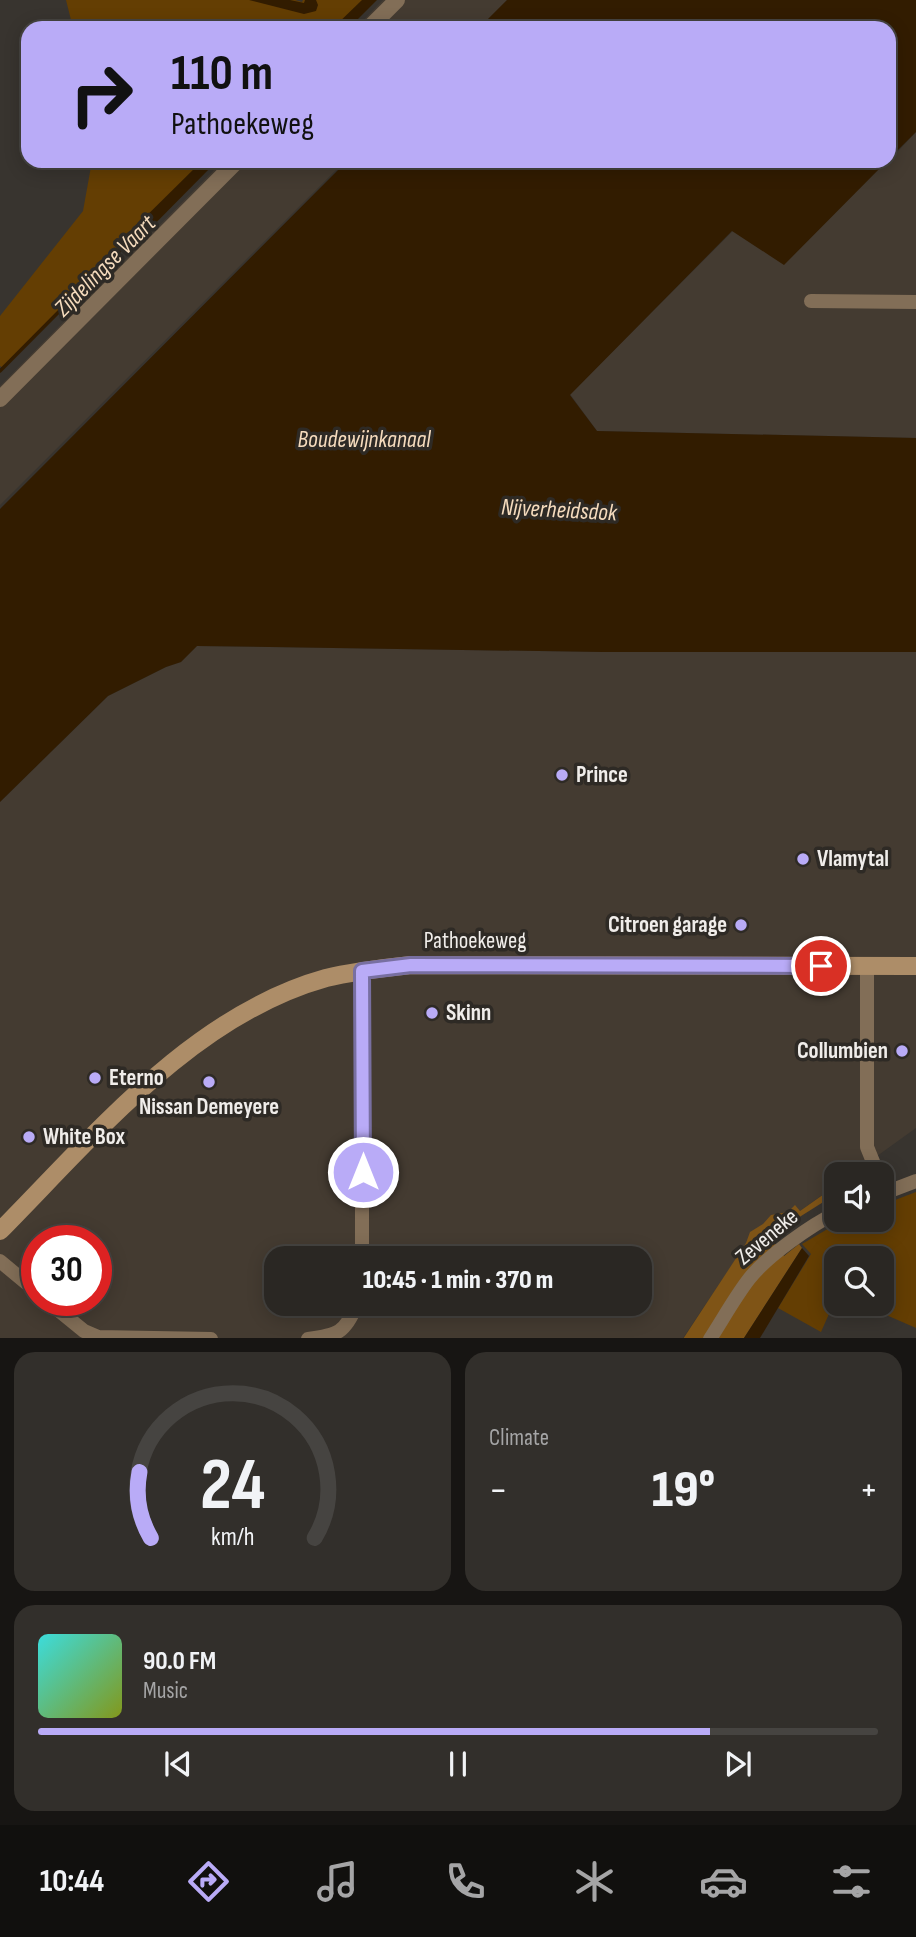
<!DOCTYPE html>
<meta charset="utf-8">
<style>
:root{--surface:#2a2723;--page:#322f2b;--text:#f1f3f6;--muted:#a5a5a6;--line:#464441;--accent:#b9abf7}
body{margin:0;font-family:"Sofia Sans Condensed",sans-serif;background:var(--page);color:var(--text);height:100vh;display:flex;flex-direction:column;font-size:26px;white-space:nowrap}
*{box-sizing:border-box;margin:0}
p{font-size:23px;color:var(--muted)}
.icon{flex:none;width:38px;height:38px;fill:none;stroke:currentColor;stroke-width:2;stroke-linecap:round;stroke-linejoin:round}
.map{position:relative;height:1338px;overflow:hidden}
.drawer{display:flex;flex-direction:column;gap:14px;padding:14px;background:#171513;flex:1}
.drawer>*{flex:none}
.top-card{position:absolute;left:21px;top:21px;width:875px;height:147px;border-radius:21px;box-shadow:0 4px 18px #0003,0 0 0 2px var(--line);background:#b9abf7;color:#111;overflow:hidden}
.buttons{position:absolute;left:824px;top:1162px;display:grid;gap:14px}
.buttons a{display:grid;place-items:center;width:70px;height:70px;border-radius:14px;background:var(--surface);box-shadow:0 4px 18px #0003,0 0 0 2px var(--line);font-size:35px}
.speed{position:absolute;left:21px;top:1225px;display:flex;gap:14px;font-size:35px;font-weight:700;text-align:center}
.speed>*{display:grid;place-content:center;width:91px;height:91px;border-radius:50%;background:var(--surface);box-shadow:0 4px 18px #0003,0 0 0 2px var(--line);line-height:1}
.speed .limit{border:10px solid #d22;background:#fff;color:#111}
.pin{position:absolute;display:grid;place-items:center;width:60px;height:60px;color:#fff;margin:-30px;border:4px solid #fff;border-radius:50%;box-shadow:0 2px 7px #0007}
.me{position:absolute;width:77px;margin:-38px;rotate:0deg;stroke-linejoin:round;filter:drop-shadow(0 0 5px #0008)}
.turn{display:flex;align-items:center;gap:24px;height:147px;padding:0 35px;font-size:32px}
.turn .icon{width:91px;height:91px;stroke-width:2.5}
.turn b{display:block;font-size:49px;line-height:60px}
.big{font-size:52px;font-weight:800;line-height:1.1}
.drawer .card{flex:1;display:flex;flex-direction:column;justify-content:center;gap:10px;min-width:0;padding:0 24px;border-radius:21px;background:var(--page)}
.drawer .dial{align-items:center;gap:0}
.dial svg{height:182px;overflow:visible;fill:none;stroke:var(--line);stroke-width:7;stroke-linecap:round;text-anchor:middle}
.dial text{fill:var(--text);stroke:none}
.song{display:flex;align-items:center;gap:21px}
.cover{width:84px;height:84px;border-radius:10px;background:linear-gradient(135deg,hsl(180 70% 55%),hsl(70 70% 35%))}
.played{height:7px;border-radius:4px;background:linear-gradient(90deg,var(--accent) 80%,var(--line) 80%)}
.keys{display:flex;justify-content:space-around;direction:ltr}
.heat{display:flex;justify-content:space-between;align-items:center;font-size:38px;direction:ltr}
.drawer .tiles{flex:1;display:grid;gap:14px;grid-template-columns:1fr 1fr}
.card:last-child{grid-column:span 2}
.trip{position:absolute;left:264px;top:1246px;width:388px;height:70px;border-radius:21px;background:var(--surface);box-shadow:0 4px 18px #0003,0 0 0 2px var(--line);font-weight:800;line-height:70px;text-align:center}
.dock{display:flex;height:112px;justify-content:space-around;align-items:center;background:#11100e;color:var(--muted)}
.dock .icon{width:49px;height:49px}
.dock .on{color:var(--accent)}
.dock b{font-size:32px;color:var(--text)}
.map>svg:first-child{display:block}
.built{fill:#443b31;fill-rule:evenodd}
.green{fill:#643e03}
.forest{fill:#7f5416}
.water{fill:#321c00}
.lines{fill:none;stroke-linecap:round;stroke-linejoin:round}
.stream{stroke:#321c00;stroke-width:3.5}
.minor{stroke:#826e57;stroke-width:14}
.tertiary{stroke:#826e57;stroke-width:16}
.secondary{stroke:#ad8d68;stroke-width:18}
.route-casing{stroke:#786fa1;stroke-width:18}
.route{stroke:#b9abf7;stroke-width:12}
.poi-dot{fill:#b9abf7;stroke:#2e2a25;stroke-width:2.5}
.labels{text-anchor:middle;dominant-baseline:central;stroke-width:7;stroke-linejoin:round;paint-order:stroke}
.poi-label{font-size:23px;font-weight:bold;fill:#f0edea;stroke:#2e2a25;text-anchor:start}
.street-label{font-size:23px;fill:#f0edea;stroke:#2e2a25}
.water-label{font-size:24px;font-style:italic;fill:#f5dbbd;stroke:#2e2a25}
</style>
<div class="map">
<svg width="916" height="1339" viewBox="0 0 916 1339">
<rect width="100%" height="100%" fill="#38342f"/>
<g class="built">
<polygon points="383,0 507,0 479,28 356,28"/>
<polygon points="916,132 916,438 597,431 570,394 733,231 889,161"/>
<polygon points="223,161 345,161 0,505 0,386"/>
<path d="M197,646L602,652H916V1128L852,1174H836V1185L738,1256L683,1338L0,1339V802L108,696L166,667L181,662ZM37,1241H96V1300H37ZM276,1258H640V1304H276Z"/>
</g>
<g class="green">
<polygon points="66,0 295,0 302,2 303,0 371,0 343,28 73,28"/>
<polygon points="92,161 210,161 3,368 0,366 0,316 83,211"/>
<polygon points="916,1192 916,1328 861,1304 882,1304 882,1258 836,1258 836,1298 821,1332 778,1308 811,1254 802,1244 843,1220 882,1220 882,1205"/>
</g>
<polygon class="forest" points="834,1187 836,1194 790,1223 790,1230 773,1241 784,1256 799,1244 802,1248 744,1338 683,1339 746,1243 750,1232 763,1224 771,1215 788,1212 795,1205 800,1211"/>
<g class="water">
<polygon points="249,0 290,0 304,3 305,0 316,0 318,5 316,11 304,14"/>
<polygon points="362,0 377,0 349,28 333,28"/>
<polygon points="507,0 916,0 916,132 889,159 889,28 479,28"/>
<polygon points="202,161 217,161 132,247 125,237"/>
<polygon points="347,161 887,161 784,265 732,231 570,395 597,431 916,438 916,652 602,652 197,646 181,662 166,667 108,696 0,802 0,509"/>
<polygon points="802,1248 809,1256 760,1338 744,1338"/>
</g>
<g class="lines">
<polyline class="stream" points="0,371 131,239"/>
<g class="minor">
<polyline points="811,301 916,302"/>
<polyline points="867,966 867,1147 878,1174"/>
<polyline points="882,1194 916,1181"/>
<polyline points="362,1258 362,971"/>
<polyline points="0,1261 37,1292"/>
<polyline points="46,1300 84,1331 98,1337 211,1339"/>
<path d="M308,1339C338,1335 345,1333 357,1304"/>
<path d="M710,1339C723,1319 735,1297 749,1279C766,1257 811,1225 836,1213"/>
</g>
<g class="tertiary">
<polyline points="369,28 397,0"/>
<polyline points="0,399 237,161"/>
</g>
<path class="secondary" d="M0,1231C94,1136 193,1015 326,978C354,971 383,968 411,965L916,966"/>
</g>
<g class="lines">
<defs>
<polyline id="route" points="363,1172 362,971 411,965 821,966"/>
</defs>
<use href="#route" class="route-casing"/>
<use href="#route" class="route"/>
</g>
<g class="poi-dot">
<circle cx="562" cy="775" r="7"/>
<circle cx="803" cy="859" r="7"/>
<circle cx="741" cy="925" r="7"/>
<circle cx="432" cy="1013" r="7"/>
<circle cx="902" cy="1051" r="7"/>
<circle cx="95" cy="1078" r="7"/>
<circle cx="209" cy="1082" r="7"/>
<circle cx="29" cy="1137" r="7"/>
</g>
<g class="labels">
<g class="poi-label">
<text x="576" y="775">Prince</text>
<text x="817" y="859">Vlamytal</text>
<text x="727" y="925" text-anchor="end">Citroen garage</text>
<text x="446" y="1013">Skinn</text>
<text x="888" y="1051" text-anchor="end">Collumbien</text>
<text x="109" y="1078">Eterno</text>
<text x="209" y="1107" text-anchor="middle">Nissan Demeyere</text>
<text x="43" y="1137">White Box</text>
</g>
<g class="street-label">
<text x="475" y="941">Pathoekeweg</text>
<text transform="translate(767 1237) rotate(-40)">Zeveneke</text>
</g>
<g class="water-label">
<text transform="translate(105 266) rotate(-45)">Zijdelingse Vaart</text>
<text x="364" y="439">Boudewijnkanaal</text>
<text transform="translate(559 510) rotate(3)">Nijverheidsdok</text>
</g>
</g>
</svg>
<div class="buttons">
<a><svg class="icon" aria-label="sound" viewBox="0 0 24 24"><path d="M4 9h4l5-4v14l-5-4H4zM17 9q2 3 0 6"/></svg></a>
<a><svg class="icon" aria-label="search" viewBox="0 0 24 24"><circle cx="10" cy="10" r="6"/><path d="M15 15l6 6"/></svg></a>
</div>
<div class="speed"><div class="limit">30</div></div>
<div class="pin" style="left:821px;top:966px;background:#d93025"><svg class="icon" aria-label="arrive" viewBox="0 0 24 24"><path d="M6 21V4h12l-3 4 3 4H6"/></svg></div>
<svg class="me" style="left:363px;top:1172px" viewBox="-20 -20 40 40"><circle r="17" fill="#b9abf7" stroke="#fff" stroke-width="3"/><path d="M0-11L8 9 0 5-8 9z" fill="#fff"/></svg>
<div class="trip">10:45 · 1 min · 370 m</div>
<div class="top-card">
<div class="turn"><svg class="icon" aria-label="right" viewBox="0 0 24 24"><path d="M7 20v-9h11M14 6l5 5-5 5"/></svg><div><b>110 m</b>Pathoekeweg</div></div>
</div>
</div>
<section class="drawer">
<div class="tiles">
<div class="card dial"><svg viewBox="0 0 100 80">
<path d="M14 69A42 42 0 1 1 86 69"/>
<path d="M14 69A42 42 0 0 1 9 40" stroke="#b9abf7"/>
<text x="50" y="56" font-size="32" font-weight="700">24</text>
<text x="50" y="72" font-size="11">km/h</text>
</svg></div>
<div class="card"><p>Climate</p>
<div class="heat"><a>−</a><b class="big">19°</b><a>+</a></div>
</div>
<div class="card">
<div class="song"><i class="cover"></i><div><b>90.0 FM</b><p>Music</p></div></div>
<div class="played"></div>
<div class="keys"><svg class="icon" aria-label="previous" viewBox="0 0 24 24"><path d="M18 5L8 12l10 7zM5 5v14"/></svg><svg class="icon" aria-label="pause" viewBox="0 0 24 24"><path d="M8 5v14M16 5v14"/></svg><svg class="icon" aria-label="next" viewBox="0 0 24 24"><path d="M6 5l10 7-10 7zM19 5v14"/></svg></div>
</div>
</div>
</section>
<nav class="dock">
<b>10:44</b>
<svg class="icon on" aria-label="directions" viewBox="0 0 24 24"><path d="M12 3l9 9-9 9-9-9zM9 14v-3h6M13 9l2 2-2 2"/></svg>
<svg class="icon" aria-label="music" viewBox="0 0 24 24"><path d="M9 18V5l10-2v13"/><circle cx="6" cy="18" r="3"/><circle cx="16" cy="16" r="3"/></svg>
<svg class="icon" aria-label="phone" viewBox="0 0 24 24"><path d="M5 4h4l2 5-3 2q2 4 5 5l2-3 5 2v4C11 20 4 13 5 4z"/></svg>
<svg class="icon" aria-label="climate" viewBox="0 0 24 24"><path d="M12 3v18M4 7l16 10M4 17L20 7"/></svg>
<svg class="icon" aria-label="car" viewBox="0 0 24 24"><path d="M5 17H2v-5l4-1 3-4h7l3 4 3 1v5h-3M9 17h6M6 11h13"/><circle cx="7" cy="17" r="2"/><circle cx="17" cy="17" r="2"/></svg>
<svg class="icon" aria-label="filters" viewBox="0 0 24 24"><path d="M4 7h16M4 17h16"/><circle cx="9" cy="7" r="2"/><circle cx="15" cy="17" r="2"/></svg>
</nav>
